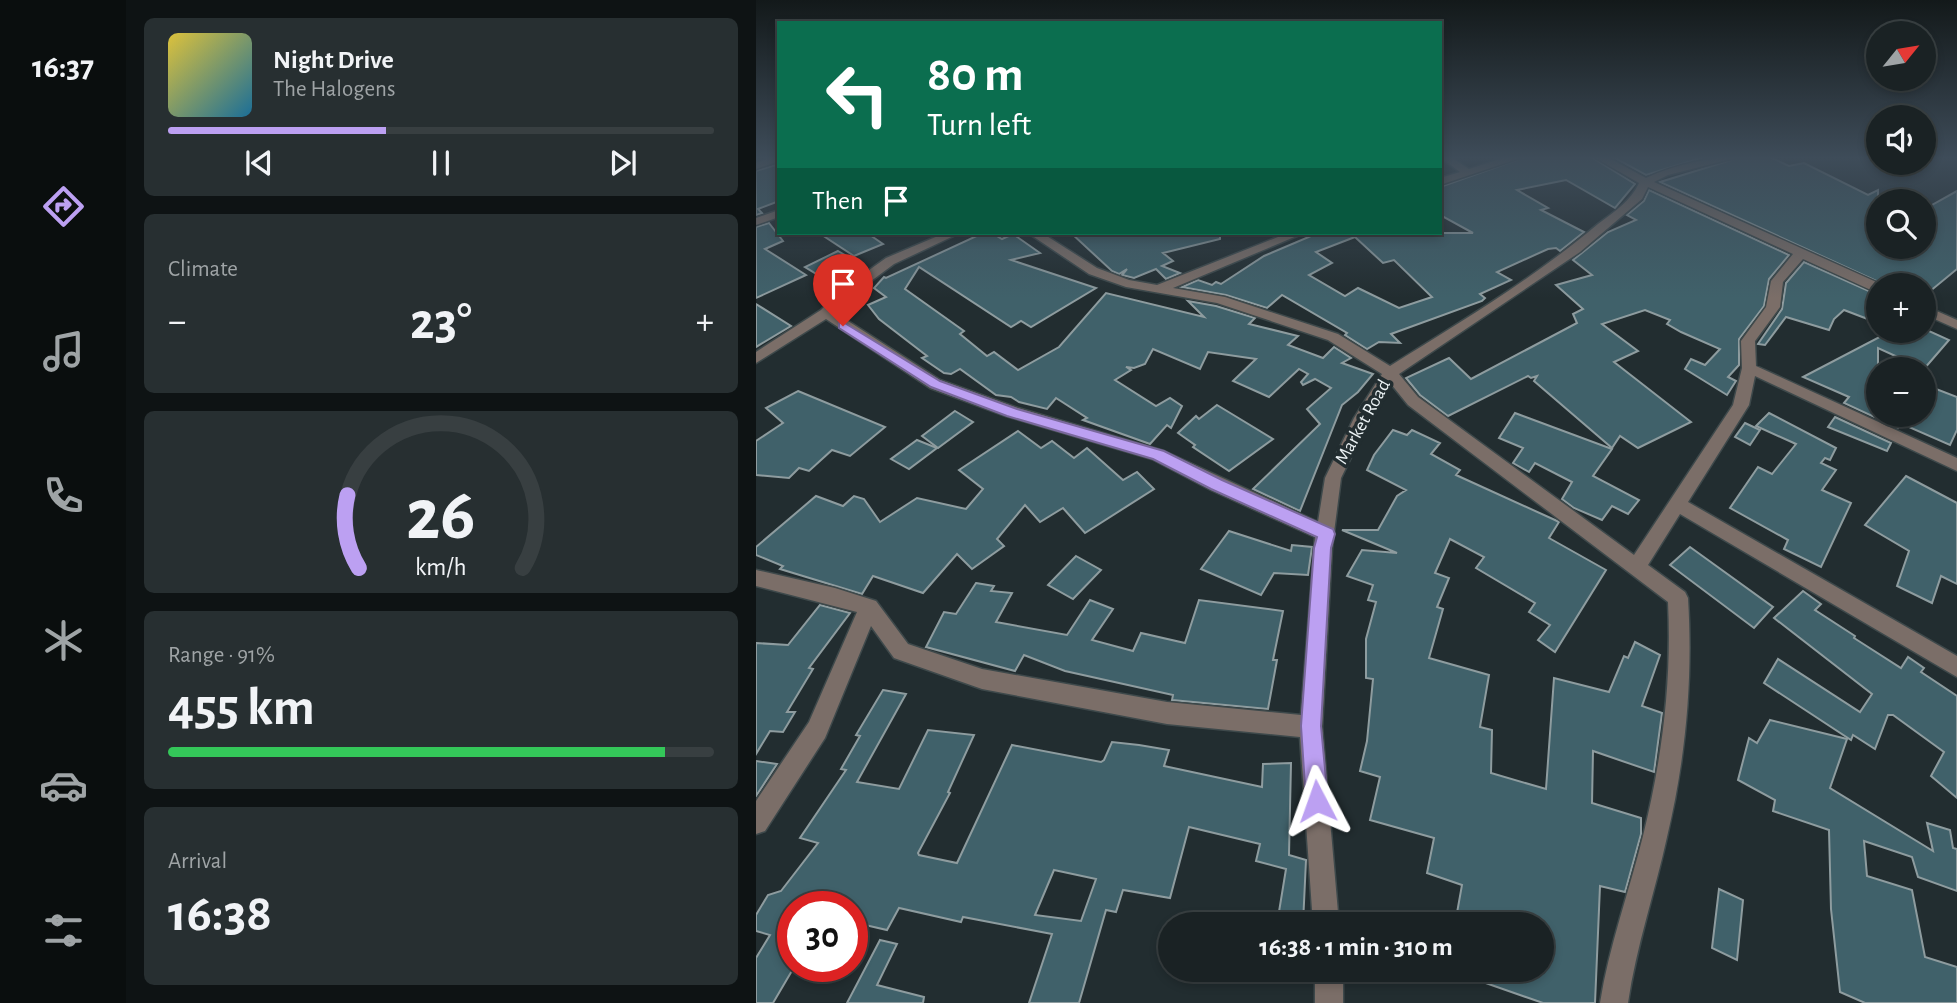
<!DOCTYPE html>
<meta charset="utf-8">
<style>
:root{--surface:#1a2224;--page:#272f31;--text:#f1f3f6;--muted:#9fa4a6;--line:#383f41;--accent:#bca0f2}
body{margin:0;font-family:"Alegreya Sans",sans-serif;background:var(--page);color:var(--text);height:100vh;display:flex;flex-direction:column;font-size:26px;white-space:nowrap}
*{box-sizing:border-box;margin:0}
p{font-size:23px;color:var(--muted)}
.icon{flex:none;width:38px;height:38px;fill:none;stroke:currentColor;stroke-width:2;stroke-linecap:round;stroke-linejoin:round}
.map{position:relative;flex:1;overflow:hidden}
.panel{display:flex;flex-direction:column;gap:18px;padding:18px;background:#0e1314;width:630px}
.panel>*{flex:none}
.top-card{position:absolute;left:21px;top:21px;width:665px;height:214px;border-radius:0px;box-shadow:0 4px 10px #0003,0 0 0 2px var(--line);background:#0b6e4f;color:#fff;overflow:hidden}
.needle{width:46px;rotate:60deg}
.tools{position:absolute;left:1110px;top:21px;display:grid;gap:14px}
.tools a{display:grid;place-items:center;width:70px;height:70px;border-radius:50%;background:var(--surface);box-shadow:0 4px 10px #0003,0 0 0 2px var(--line);font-size:35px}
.speed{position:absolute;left:21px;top:891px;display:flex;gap:14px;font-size:35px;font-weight:700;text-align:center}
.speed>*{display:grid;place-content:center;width:91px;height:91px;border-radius:50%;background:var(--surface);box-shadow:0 4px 10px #0003,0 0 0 2px var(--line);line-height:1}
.speed .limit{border:10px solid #d22;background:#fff;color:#111}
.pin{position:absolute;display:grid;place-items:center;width:60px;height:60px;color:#fff;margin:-72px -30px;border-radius:50% 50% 50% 0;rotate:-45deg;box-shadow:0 0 7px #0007}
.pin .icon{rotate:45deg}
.me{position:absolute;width:77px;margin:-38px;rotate:356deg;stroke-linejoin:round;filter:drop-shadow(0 0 5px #0008)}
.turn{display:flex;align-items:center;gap:24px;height:147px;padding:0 35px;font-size:32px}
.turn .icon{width:91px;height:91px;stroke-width:2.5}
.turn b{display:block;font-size:49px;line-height:60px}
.then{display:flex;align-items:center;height:66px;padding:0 35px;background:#0003;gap:14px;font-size:26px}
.big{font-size:52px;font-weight:700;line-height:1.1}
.panel .widget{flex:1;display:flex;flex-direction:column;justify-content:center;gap:10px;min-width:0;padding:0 24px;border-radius:10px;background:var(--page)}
.panel .dial{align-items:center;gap:0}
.dial svg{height:182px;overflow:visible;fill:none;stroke:var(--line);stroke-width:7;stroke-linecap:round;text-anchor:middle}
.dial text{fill:var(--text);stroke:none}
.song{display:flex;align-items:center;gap:21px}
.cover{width:84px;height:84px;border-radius:10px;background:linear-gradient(135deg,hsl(50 70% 55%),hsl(200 70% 35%))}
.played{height:7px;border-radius:4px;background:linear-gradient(90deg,var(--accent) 40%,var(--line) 40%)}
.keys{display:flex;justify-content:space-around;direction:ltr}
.heat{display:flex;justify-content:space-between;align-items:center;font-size:38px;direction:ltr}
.charge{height:10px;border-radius:5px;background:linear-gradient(90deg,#34c759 91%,var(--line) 0)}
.trip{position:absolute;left:402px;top:912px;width:396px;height:70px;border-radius:35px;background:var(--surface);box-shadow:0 4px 10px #0003,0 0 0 2px var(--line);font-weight:700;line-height:70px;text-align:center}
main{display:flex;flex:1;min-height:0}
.dock{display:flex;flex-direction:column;width:126px;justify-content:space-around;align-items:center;background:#0a0e0e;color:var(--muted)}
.dock .icon{width:49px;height:49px}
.dock .selected{color:var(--accent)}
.dock b{font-size:32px;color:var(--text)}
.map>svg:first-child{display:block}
.building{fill:#40616a;stroke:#8e9c9f;stroke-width:2;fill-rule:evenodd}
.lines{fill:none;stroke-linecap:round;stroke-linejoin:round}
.minor-casing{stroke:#3e494b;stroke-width:3}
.minor{fill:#7b6e68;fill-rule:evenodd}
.route{fill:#bca0f2;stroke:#7a689d;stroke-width:2}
.labels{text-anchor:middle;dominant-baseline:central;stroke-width:7;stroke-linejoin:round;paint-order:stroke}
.street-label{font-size:19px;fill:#ebf2f4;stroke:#222d30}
</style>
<main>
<nav class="dock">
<b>16:37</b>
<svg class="icon selected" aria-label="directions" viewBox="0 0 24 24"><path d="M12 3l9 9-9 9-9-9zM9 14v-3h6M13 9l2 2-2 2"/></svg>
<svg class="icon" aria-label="music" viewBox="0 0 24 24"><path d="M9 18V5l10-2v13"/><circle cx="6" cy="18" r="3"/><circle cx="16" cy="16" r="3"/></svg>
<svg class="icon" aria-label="phone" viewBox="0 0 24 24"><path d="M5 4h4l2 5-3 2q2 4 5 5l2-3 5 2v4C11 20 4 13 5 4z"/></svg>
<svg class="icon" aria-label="climate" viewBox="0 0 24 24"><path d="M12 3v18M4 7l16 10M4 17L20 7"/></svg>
<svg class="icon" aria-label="car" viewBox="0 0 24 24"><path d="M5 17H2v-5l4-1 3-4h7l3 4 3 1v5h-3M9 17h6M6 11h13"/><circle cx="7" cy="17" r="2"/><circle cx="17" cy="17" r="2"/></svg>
<svg class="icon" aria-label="filters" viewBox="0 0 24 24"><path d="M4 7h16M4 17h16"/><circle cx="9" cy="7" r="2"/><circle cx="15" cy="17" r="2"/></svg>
</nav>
<section class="panel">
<div class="widget">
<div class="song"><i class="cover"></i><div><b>Night Drive</b><p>The Halogens</p></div></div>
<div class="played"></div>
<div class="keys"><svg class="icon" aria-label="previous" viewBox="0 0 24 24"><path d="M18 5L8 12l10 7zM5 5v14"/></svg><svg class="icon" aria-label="pause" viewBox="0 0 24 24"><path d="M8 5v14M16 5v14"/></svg><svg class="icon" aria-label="next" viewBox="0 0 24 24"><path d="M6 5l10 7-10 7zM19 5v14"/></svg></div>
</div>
<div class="widget"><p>Climate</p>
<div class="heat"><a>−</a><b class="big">23°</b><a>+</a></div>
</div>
<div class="widget dial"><svg viewBox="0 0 100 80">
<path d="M14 69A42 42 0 1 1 86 69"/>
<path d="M14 69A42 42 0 0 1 9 37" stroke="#bca0f2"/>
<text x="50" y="56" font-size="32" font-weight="700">26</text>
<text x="50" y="72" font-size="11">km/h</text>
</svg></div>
<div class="widget"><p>Range · 91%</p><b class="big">455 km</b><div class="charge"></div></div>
<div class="widget"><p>Arrival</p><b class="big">16:38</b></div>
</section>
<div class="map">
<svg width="1201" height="1003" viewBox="0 0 1201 1003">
<rect width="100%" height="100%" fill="#222d30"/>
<g class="building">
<path d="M769,157H835L879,184L859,208L810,180L761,190L792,208L785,210L828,232L804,251L800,248L792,249L741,272L755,280L724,294L729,298L726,301L635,334L644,343L623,342L611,349L589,335L591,333L526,295L511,308L470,295L426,287L442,280L456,285L460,282L465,284L508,256L562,233H717L684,215V187ZM599,237L627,263L638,260L676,297L643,308L602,288L589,296L553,275L576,263L560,252Z"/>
<polygon points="857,157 948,157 890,175"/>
<polygon points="985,157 1014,157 1033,166 1048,163 1112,195 1122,190 1122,247 1167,247 1167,210 1201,191 1201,269 1167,297 1167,285 1129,285 904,182"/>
<polygon points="23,164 23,201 2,209 6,213 0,215 0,171"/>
<polygon points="893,190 1033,255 1013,279 1008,306 983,339 983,365 972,377 980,381 971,395 929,369 935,359 949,365 964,349 925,332 911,324 914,320 889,310 846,324 882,351 858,362 935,422 882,448 864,436 856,448 778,381 781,376 775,378 772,376 692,416 664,395 650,378 693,358 715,379 821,323 817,314 827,309 800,285 836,275 817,260 852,232 880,220 871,215 888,201"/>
<polygon points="13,223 27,241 9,249 50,275 0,298 0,227"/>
<polygon points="63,233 111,233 127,244 98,256"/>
<polygon points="227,233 236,233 246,239 257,234 284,253 255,260 340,288 275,327 265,321 255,327 163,267 149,289 208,331 204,334 231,356 238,352 262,370 303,347 350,293 448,317 432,301 460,306 499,318 493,324 542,336 532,345 567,358 578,347 595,358 586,363 617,374 602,392 586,405 544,511 497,489 564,424 551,409 575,388 559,379 547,385 545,382 552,374 543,369 513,397 477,381 500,359 452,352 444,369 397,349 389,364 378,368 370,367 375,370 359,380 400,406 414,398 426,406 415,428 411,425 394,444 327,420 331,418 300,398 291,409 263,402 255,397 240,395 204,369 195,374 188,373 166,358 171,356 123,319 112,305 130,297 118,288 128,277 130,278"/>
<polygon points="315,233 464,233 464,239 407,253 417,261 406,266 424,273 410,279 400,269 378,278 366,275 371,269 363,274 356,271"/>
<polygon points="82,251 106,265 72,281 49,267"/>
<polygon points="1048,262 1122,295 1122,323 1088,310 1078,319 1073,330 1030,317 1009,345 1002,344 1026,309 1030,283"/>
<polygon points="0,304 35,326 0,347"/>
<polygon points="1135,331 1173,331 1193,340 1168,369 1122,348 1122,415 1167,415 1167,400 1175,387 1201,397 1201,430 1194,445 1144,423 1142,428 1088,403 1093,397 1047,377"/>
<polygon points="42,391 129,427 94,456 76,450 53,471 43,468 33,478 0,475 0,441 27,423 10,408"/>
<polygon points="461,405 517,439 473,471 437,447 439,445 422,433 440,416 443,419"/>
<polygon points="199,411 217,422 182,448 166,436"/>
<polygon points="759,413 856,449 837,476 883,500 872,514 856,506 846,520 818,508 806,499 816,482 779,463 773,472 757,463 767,448 743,438"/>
<polygon points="1013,413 1080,448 1074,460 1069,458 1065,463 1080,470 1066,490 1095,503 1065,567 1028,549 1032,540 974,508 1002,467 1016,474 1040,444 1000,426"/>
<polygon points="1079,417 1135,443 1131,451 1072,427"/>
<polygon points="989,423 1004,430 994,445 979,437"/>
<polygon points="637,430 651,435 656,430 684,443 675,454 704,470 700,475 799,520 803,522 793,538 850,570 799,652 782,640 794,625 773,612 779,603 720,568 728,557 694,539 679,573 693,578 681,607 687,609 673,658 733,675 724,727 736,730 735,773 790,789 798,678 853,692 868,656 872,658 879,642 904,655 886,706 906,713 898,772 837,751 836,803 885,818 885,834 869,892 844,886 839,1003 787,1003 698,972 699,970 786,970 786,924 699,924 706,885 671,873 678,838 614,820 624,777 604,771 611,741 617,679 610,678 610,639 620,602 612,600 617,585 591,576 606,550 641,553 586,530 622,530 641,496 650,490 611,470 618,455"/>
<polygon points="262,431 285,448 296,441 318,458 331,448 367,480 381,472 398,489 329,533 307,508 284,522 269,505 241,539 248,546 216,569 201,554 167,593 117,576 106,594 24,569 27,566 0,555 0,547 60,496 87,506 98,496 108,499 124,522 161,498 210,509 227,489 203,470"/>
<polygon points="161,440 181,448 153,469 135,459"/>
<polygon points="1150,476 1201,503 1201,584 1185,576 1176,603 1141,586 1153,551 1109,525"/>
<polygon points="473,531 535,551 536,545 556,547 552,575 518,573 505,595 445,569"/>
<polygon points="934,547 1017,607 998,628 914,565"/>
<polygon points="320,556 345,570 317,599 292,585"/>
<polygon points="220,583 238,586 235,591 256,593 240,622 311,635 334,600 357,609 336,640 377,651 385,633 429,643 443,600 527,611 517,660 521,660 512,709 416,700 417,695 309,671 268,655 259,671 170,647 188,612 200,614"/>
<polygon points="1047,591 1065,604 1059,610 1099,636 1098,638 1145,668 1152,657 1168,668 1165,672 1201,696 1201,798 1175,776 1188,752 1137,715 1132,715 1119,749 1097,735 1095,740 1008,683 1022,659 1104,712 1116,694 1018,618"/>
<polygon points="64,605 94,613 53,668 57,669 31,712 39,712 27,732 14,731 0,754 0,643 32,645"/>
<path d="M127,690L150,694L101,782L143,789L172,730L218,735L192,792L194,793L162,853L163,855L201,863L256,745L345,762L348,760L356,742L383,745L413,750L408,766L506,787L507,764L535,763L533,855L550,860L547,924H521L530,869L500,861L504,844L433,827L414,898L367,890L360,912L350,910L323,1003H273L296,934L207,917L205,922L143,908L131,930L96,922V906H37V969L17,1003H0V958L14,935L0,931V915L12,895L25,891L62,843L44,838L90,770L85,769L104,736L100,735ZM298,870L340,879L325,921L279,915Z"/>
<polygon points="1014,720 1091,739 1074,788 1177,851 1171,823 1194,830 1197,848 1201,849 1201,891 1162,877 1156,857 1108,841 1111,876 1156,890 1169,957 1201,967 1201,1003 1109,1003 1084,992 1075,909 1073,830 1017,811 1019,800 982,780 993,738 1001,743"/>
<polygon points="0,761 21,764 0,796"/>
<polygon points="963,889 987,900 981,960 956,948"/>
<polygon points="124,940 141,944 121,985 168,997 167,1003 91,1003"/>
</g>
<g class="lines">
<defs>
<g id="minor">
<polygon points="15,157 23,157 23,161 0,169 0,163"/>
<polygon points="684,157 695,157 713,169 750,157 767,157 684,185 684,178 704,172"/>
<path d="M838,157H851L890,178C918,165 952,157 983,157L912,175L898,182L1127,285H1122V292L1117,291L1047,259L1027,282L1024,307L999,341L1000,366L1201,458V471L999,376L993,405L932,502L1201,656V677L924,514L892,565L929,592L932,598C937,679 930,757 911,837C899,892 880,947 872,1003H844C853,946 873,892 887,836C906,759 916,682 912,602L652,405L635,384L614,418L585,478L576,548L566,727L583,924H557L544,737L411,724L226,689L138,658L115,626L69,738L9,831L0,834V801L53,722L101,612L0,586V570L79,588L120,601L152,644L226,669L411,702L545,715L559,537L455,490L396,459L250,416L174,388L70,319L0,363V352L65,310L81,293L130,258L189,233H204L138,264L91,299L78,312L184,380L262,408L408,451L562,522L569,478L598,418L626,374L572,340L461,303L370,287L333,274L272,233H286L341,268L373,280L401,285L532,233H548L417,288L469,297L582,334L634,366C705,322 778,278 842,224C858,212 875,201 883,183ZM892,187L1037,254L1015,281L1010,307L985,341L986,368L977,405L878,555L662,397L643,374L824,252L886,199Z"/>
<polygon points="23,210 23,217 0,225 0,218"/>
<polygon points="1167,305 1201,320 1201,329 1167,314"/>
<rect x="559" y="970" width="28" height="33"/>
</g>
</defs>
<use href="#minor" class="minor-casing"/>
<use href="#minor" class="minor"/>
</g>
<linearGradient id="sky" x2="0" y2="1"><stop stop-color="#13191a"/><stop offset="0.53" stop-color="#3e4c59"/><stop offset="1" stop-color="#3e4c59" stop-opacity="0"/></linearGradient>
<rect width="1201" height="298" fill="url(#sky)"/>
<polygon class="route" points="87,322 184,381 261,409 408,451 466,480 577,529 579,534 575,548 565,726 572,801 568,808 561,812 553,808 550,801 545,726 558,548 561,537 455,489 397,459 251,416 175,387 83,328 83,323"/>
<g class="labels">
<g class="street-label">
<text transform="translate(607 422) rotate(-61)">Market Road</text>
</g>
</g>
</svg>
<div class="tools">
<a><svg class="needle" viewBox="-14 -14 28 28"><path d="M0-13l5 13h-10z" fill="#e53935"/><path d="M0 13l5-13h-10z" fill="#9fa4a6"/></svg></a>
<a><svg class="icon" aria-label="sound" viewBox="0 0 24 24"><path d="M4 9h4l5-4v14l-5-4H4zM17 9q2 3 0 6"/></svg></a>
<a><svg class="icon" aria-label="search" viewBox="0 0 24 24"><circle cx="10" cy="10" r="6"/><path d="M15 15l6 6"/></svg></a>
<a>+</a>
<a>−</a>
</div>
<div class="speed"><div class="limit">30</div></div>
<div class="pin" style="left:87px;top:326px;background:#d93025"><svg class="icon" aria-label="arrive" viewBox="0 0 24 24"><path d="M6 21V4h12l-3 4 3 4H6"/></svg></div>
<svg class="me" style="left:561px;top:801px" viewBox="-20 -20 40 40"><path d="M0-17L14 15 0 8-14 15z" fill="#bca0f2" stroke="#fff" stroke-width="4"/></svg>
<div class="trip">16:38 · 1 min · 310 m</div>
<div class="top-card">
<div class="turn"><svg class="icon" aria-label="left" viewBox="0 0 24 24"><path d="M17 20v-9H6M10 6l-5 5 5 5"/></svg><div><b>80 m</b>Turn left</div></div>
<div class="then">Then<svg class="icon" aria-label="arrive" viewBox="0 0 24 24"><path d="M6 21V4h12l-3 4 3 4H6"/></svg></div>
</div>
</div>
</main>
